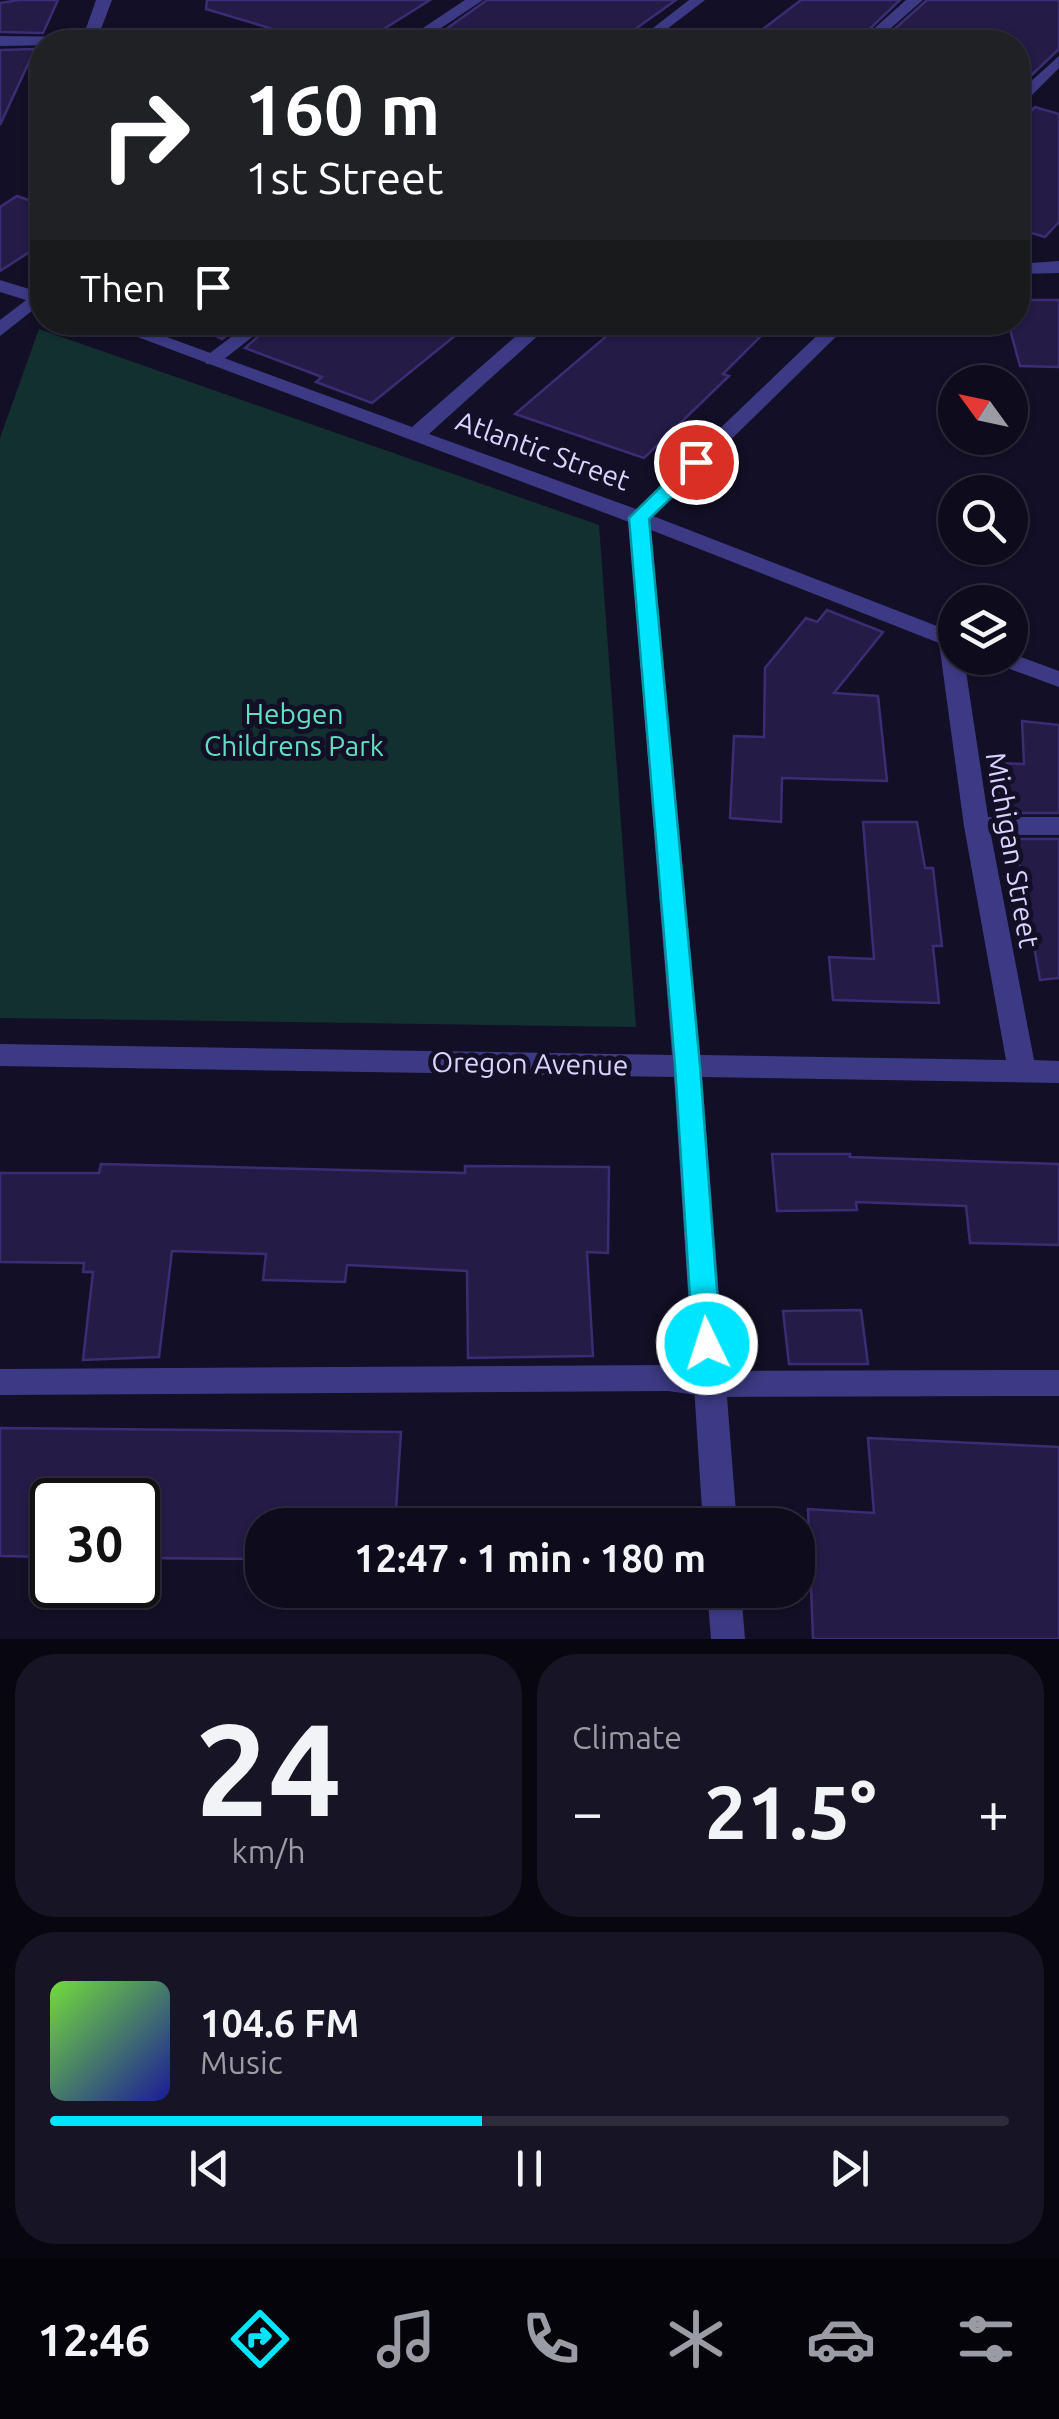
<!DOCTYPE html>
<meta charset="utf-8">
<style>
:root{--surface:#0e0b1c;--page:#171425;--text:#f1f3f6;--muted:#9b9ba3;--line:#2e2b3b;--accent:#00e5ff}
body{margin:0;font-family:Ubuntu,sans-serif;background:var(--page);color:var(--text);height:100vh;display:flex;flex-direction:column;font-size:38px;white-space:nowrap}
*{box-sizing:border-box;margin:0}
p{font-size:32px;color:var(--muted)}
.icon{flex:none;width:55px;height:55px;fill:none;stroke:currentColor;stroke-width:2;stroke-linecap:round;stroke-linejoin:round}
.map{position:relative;height:1639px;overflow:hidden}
.side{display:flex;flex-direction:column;gap:15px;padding:15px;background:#08060f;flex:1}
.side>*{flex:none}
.guide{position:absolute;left:30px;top:30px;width:1000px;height:305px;border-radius:40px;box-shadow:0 2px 8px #0004,0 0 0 2px var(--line);background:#202124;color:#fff;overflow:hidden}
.needle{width:65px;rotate:303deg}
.tools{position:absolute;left:938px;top:365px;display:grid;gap:20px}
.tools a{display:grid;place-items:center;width:90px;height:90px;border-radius:50%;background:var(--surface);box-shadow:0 2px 8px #0004,0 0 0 2px var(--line);font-size:50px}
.speed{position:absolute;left:30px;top:1478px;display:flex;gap:20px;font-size:50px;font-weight:700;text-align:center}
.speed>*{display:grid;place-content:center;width:130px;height:130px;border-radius:50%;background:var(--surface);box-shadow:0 2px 8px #0004,0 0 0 2px var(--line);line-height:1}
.speed .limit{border:5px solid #111;border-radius:15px;background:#fff;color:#111}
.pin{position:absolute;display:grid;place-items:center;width:85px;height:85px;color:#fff;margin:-42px;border:5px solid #fff;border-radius:50%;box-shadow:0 2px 10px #0007}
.me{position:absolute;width:110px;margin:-55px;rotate:356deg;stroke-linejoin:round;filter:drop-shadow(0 0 8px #0008)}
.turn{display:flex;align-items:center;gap:35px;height:210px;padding:0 50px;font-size:45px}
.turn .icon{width:130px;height:130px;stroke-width:2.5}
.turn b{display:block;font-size:70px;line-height:85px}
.then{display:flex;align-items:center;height:95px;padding:0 50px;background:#0003;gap:20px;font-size:38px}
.big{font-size:75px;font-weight:600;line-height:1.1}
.side .widget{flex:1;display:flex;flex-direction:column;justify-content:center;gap:15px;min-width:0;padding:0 35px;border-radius:40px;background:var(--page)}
.side .dial{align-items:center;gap:0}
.dial b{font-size:130px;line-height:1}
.song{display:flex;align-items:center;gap:30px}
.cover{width:120px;height:120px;border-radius:15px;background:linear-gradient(135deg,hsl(100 70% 55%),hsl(240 70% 35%))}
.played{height:10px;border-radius:5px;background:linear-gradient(90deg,var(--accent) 45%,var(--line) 45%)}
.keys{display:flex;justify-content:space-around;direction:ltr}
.heat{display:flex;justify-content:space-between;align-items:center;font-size:55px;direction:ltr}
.side .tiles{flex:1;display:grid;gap:15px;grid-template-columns:1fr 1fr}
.widget:last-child{grid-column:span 2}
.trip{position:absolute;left:245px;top:1508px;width:570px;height:100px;border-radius:40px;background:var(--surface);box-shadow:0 2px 8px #0004,0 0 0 2px var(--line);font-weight:600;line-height:100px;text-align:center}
.tab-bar{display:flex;height:160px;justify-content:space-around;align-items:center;background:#06040b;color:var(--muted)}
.tab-bar .icon{width:70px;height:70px}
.tab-bar .selected{color:var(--accent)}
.tab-bar b{font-size:45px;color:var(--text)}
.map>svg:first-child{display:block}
.green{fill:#12302f}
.building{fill:#241b47;stroke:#3b2d73;stroke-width:2.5}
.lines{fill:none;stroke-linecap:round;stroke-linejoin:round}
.service{fill:#3d3a85;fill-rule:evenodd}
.minor{fill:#3d3a85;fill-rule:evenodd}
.tertiary{fill:#3d3a85;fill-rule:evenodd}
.route{fill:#00e5ff;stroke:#0095a6;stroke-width:2.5}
.labels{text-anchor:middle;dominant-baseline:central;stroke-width:10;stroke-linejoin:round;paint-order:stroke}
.street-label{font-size:28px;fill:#d9d4ff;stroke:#130f26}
.park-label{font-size:28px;fill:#5fe0c0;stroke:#130f26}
</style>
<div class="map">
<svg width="1059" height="1639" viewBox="0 0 1059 1639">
<rect width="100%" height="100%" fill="#130f26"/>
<polygon class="green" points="39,329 599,525 636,1027 0,1018 0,438"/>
<g class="building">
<polygon points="19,0 58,0 43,33 0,32 0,3"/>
<polygon points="207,0 430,0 363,42 303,38 206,9"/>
<polygon points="487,0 676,0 617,42 479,42 442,32"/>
<polygon points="801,0 900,0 856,42 746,42"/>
<polygon points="927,0 1059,0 1059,49 1018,88 1018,42 880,42"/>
<polygon points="35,49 0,125 0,50"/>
<polygon points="1035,107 1059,114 1059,222 1045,237 1018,229 1018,124"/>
<polygon points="17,196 42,205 42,244 0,271 0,207"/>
<polygon points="1018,300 1059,300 1059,367 1020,366 1008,322 1018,322"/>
<polygon points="187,322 244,322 222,339"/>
<polygon points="275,322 472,322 372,403 316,382 322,377 245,348"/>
<polygon points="623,322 775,322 723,374 729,376 644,458 515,414"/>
<polygon points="827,610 883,632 834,693 878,696 887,781 782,778 781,822 730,818 734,736 764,737 765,668 806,618 817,622"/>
<polygon points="1022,721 1059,725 1059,813 1010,813 1008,804 1001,804 995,763 1024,764"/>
<polygon points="863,822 917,822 925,868 933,868 942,946 933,946 939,1003 833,1000 829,957 874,959"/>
<polygon points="1015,839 1059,839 1059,978 1040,980"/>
<polygon points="772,1154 850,1154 850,1157 1059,1164 1059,1245 970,1243 966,1206 856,1202 857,1210 777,1211"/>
<polygon points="101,1164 465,1173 465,1166 609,1167 608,1253 587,1252 593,1356 468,1358 467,1271 347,1265 345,1282 263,1280 266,1254 172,1251 159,1357 83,1360 93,1272 83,1272 84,1263 0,1262 0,1173 99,1173"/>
<polygon points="861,1310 868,1364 789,1364 783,1311"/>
<polygon points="0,1428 401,1432 395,1525 262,1525 262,1559 138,1558 138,1500 52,1500 52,1557 0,1556"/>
<polygon points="868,1438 1059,1447 1059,1639 813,1639 808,1509 874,1513"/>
</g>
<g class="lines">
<g class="service">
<polygon points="689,0 705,0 650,42 635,42"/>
<polygon points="1059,56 1059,68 1023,104 1018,105 1018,93"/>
<polygon points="251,322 271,322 218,364 206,364 206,356"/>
<polygon points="668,1365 710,1371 1059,1370 1059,1396 710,1397 668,1391 0,1395 0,1369"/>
</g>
<g class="minor">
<polygon points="96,0 112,0 98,37 226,37 234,42 0,46 0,36 83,37"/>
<polygon points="906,0 923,0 875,42 859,42"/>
<polygon points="1059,261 1059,273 1018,274 1018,264"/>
<polygon points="0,280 42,293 42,305 0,292"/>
<path d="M98,322H126L412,427L532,322H553L429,434L636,509L831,322H851L653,516L955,633V658H964L988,817H1059V835H991L1034,1060L1059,1061V1083L702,1077L737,1525H703L674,1077L0,1066V1044L672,1055L629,522ZM651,530L939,643L964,826L1006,1060L700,1055Z"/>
<polygon points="1010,653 1059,671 1059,687 993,663 989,658 1010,658"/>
<polygon points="707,1590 741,1590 745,1639 711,1639"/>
</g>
<g class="tertiary">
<polygon points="465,0 483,0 420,42 402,42"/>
<polygon points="42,288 42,303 0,336 0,320"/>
</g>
</g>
<polygon class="route" points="696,457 703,458 703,467 649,519 700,1066 721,1344 717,1353 707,1357 697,1353 693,1344 675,1066 629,518 690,458"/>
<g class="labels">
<g class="street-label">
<text transform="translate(543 450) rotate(20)">Atlantic Street</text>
<text transform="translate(1013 850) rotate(80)">Michigan Street</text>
<text transform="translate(530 1063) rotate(1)">Oregon Avenue</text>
</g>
<g class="park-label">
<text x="294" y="713">Hebgen<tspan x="294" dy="32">Childrens Park</tspan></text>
</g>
</g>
</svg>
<div class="tools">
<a><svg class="needle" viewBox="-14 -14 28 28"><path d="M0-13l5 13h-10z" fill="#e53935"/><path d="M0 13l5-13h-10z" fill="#9b9ba3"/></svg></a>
<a><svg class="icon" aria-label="search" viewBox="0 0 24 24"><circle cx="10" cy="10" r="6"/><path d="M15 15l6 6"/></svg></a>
<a><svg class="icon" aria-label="layers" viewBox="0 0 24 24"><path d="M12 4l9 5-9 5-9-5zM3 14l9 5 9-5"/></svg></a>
</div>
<div class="speed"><div class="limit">30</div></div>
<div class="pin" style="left:696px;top:462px;background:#d93025"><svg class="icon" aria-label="arrive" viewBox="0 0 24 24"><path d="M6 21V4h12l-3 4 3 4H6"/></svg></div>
<svg class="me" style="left:707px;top:1344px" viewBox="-20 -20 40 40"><circle r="17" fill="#00e5ff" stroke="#fff" stroke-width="3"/><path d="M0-11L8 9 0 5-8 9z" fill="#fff"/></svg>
<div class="trip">12:47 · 1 min · 180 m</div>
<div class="guide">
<div class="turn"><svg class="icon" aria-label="right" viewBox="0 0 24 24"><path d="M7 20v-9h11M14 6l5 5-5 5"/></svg><div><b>160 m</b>1st Street</div></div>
<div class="then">Then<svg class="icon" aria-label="arrive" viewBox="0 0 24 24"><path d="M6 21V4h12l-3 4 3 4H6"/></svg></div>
</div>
</div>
<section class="side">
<div class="tiles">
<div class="widget dial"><b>24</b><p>km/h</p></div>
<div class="widget"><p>Climate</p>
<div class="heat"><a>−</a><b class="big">21.5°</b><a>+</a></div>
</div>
<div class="widget">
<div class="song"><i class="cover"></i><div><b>104.6 FM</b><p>Music</p></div></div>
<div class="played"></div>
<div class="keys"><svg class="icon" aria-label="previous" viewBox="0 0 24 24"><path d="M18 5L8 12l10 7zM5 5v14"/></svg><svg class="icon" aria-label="pause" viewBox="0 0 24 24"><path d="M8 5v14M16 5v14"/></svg><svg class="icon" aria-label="next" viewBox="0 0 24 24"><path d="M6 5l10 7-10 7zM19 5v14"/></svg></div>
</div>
</div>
</section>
<nav class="tab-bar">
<b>12:46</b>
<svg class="icon selected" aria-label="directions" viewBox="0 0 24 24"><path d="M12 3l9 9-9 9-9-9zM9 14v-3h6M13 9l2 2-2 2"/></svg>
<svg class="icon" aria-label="music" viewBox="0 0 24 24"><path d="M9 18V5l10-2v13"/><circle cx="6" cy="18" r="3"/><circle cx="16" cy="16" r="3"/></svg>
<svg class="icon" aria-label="phone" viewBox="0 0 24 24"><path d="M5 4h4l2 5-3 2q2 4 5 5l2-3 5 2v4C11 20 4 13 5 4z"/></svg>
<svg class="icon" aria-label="climate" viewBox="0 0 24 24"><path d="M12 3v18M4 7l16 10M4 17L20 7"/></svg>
<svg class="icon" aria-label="car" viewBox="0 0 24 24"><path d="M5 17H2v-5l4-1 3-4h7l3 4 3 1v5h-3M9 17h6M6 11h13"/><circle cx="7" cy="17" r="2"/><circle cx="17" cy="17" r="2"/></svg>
<svg class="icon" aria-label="filters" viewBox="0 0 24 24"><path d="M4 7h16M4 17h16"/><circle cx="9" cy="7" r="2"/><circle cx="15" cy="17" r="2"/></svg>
</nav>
